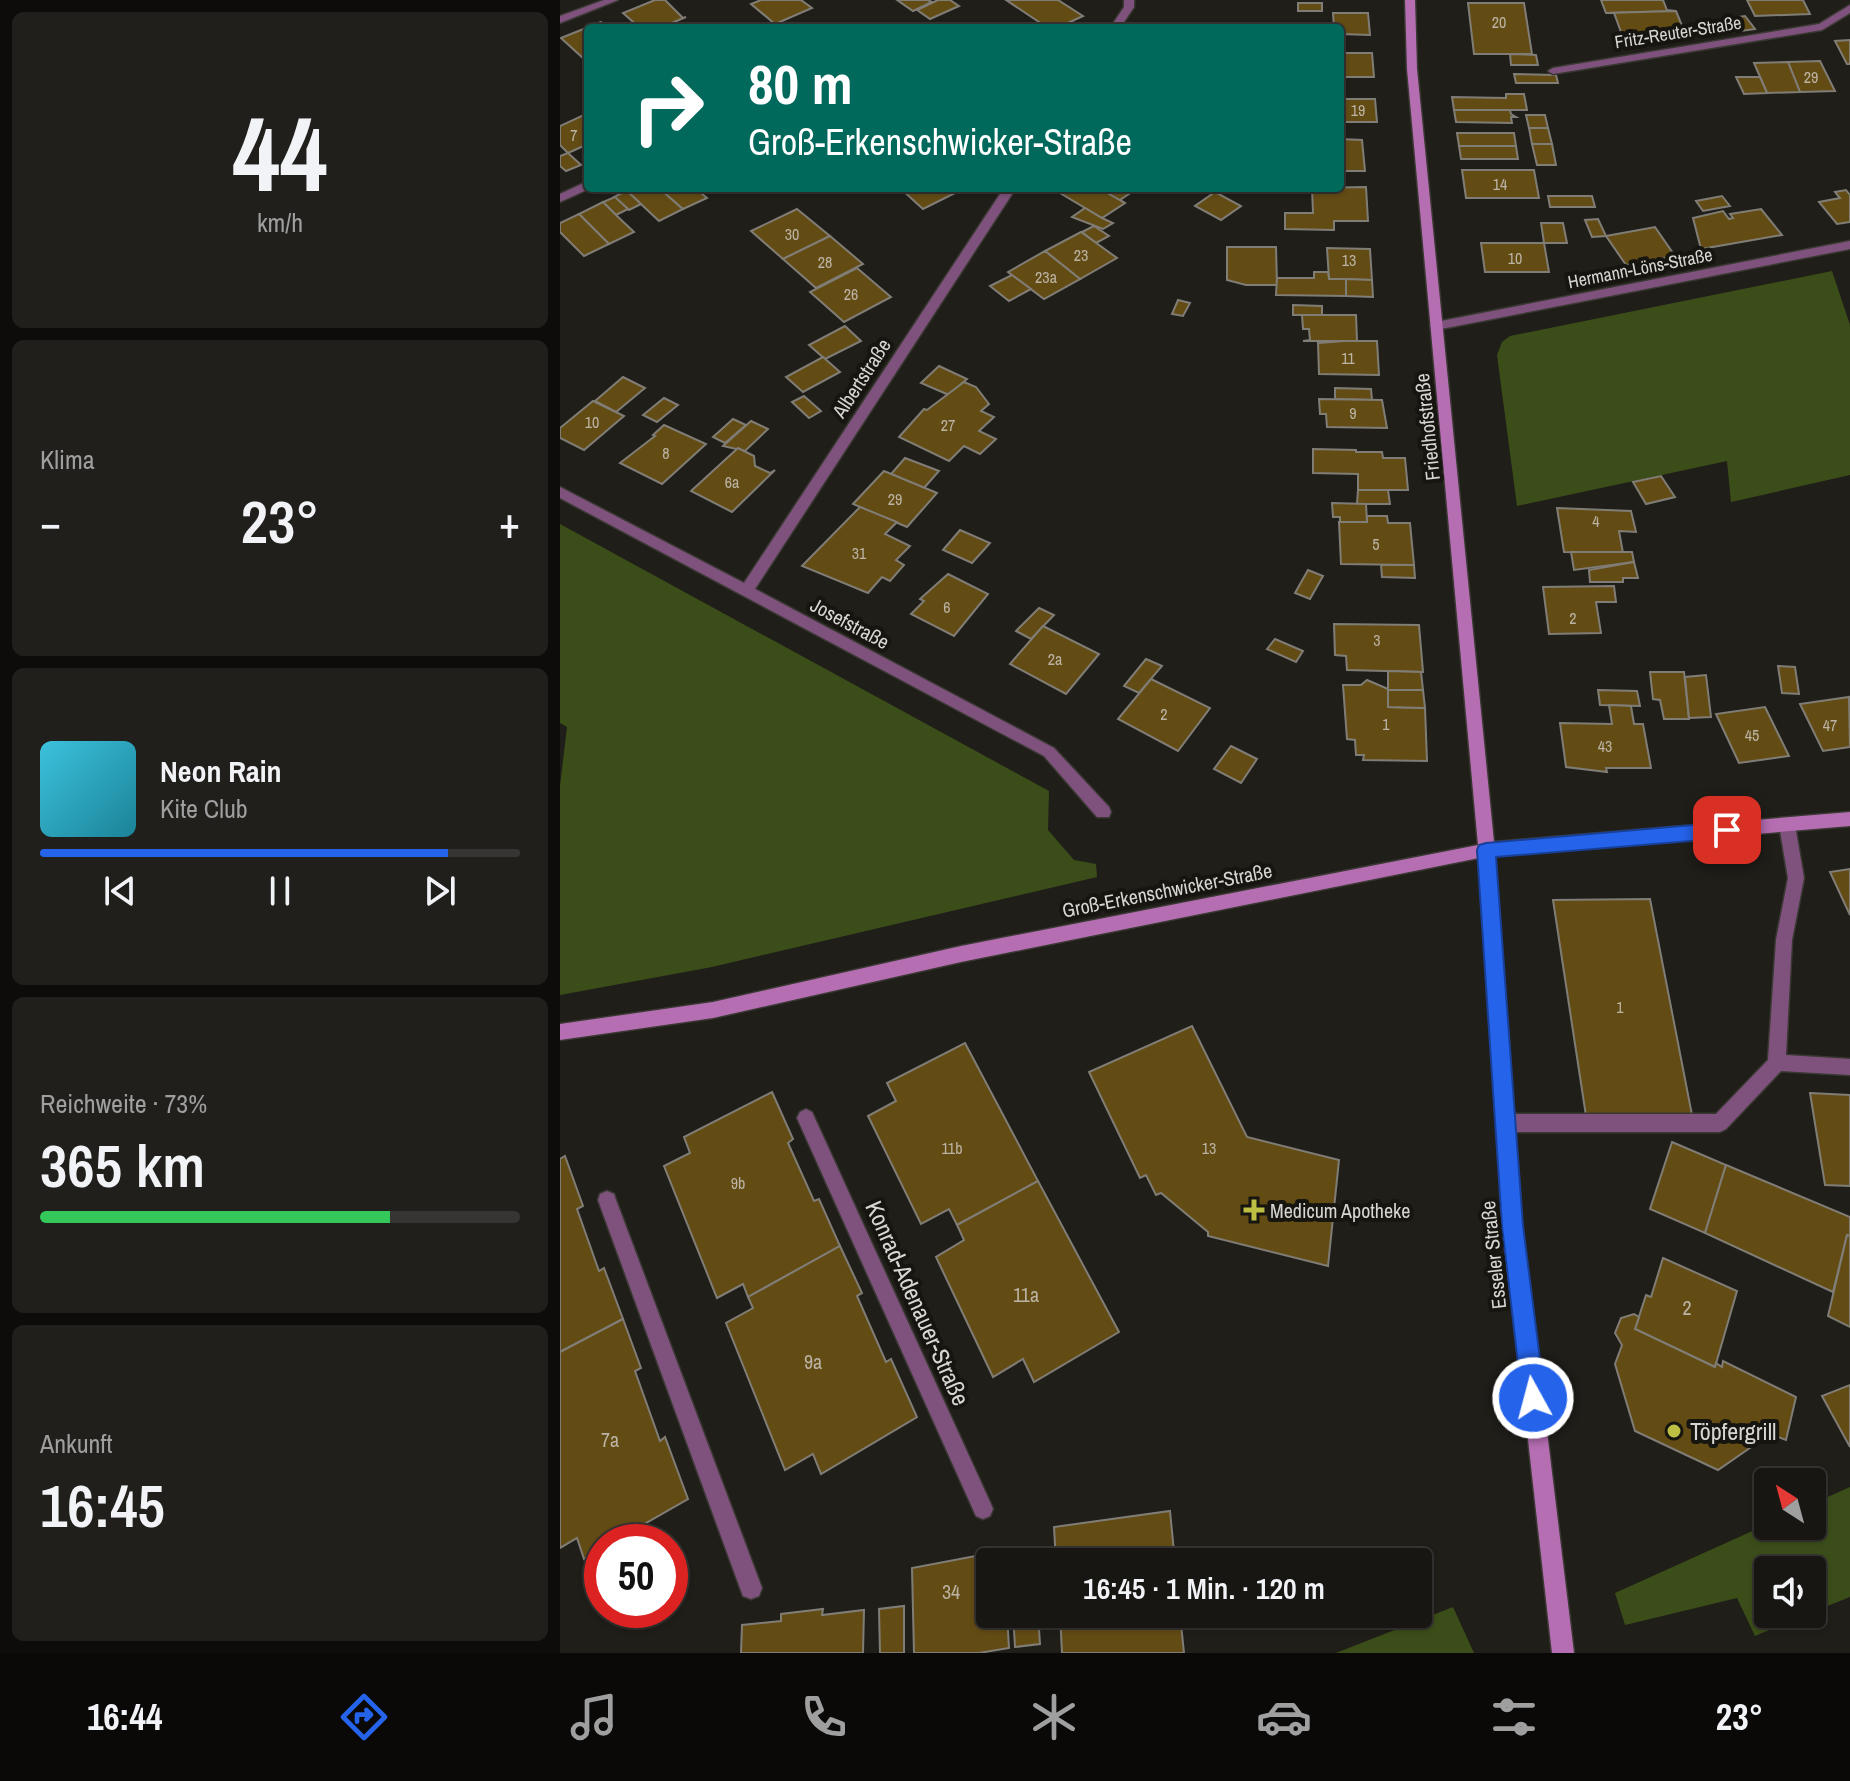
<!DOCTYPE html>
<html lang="de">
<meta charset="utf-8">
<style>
:root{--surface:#181613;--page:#211f1c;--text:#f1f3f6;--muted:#9f9fa0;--line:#363533;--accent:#2563eb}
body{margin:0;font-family:"Archivo Narrow",sans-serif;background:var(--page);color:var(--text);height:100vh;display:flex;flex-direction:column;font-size:30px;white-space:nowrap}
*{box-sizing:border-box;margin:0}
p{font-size:26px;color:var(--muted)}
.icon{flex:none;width:44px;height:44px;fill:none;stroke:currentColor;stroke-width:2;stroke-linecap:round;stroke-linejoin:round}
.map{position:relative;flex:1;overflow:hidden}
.side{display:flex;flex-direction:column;gap:12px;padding:12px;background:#0d0c0a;width:560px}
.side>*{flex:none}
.banner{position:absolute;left:24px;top:24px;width:760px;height:168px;border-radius:8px;box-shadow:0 2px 6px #0004,0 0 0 2px var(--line);background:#00695c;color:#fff;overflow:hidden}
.needle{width:52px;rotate:324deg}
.buttons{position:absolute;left:1194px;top:1468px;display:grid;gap:16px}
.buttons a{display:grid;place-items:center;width:72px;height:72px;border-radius:8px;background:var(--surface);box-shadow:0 2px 6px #0004,0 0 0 2px var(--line);font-size:40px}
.speed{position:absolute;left:24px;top:1524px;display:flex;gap:16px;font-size:40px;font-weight:700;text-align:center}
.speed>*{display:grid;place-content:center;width:104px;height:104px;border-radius:50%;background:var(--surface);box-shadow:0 2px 6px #0004,0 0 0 2px var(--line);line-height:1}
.speed .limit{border:12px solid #d22;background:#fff;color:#111}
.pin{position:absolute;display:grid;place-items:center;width:68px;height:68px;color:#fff;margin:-34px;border-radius:16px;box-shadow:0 4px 12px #0006}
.me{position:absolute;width:88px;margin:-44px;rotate:353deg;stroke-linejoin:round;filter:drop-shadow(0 0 6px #0008)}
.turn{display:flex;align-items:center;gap:28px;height:168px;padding:0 32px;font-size:36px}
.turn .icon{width:104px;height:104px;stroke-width:2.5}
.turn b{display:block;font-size:56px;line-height:68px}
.big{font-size:60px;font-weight:600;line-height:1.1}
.side .widget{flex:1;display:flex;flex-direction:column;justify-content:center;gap:12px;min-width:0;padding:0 28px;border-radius:12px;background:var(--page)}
.side .dial{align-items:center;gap:0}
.dial b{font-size:104px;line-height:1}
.song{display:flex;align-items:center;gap:24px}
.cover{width:96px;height:96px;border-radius:12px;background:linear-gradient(135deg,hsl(190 70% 55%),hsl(190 70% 35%))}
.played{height:8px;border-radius:4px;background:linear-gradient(90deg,var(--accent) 85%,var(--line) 85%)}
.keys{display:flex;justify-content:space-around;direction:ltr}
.heat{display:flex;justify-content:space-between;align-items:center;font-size:44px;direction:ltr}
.charge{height:12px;border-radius:6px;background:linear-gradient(90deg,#34c759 73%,var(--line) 0)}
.trip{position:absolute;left:416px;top:1548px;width:456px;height:80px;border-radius:8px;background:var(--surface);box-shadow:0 2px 6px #0004,0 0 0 2px var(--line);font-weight:600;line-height:80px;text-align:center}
.tab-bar{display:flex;height:128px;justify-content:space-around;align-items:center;background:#0a0908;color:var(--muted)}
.tab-bar .icon{width:56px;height:56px}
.tab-bar .active{color:var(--accent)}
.tab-bar b{font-size:36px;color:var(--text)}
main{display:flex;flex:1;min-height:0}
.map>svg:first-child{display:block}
.green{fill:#3b4e19}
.building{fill:#634b14;stroke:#807d76;stroke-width:2}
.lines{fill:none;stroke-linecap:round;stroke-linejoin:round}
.lane-casing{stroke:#3a3833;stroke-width:3}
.street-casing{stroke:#3a3833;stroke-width:3}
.secondary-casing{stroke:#3a3833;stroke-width:3}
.lane{fill:#7e527c;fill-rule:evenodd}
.street{fill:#7e527c;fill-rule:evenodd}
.secondary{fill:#b66eb3;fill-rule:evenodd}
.route{fill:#2563eb;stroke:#184099;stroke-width:2}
.poi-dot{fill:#bdbf43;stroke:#171510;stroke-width:3}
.labels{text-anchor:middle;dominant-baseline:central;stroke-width:8;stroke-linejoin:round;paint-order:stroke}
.number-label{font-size:16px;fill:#bbb3a3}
.far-street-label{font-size:18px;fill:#d8d6d3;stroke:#171510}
.street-label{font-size:20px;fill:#d8d6d3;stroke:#171510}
.poi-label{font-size:20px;fill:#d8d6d3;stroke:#171510;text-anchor:start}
.near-number-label{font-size:20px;fill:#bbb3a3}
.near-street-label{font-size:24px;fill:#d8d6d3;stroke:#171510}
.near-poi-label{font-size:24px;fill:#d8d6d3;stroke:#171510;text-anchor:start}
</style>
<main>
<section class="side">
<div class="widget dial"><b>44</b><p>km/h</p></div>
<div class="widget"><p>Klima</p>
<div class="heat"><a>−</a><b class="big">23°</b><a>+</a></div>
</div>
<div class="widget">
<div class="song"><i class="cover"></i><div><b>Neon Rain</b><p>Kite Club</p></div></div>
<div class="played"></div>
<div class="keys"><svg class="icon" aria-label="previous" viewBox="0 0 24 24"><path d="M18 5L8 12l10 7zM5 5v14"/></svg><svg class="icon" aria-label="pause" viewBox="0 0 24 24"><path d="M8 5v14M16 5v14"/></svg><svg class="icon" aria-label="next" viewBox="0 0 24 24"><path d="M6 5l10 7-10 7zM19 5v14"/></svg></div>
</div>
<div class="widget"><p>Reichweite · 73%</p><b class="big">365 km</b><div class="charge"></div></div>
<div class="widget"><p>Ankunft</p><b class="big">16:45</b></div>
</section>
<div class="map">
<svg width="1290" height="1653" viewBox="0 0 1290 1653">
<rect width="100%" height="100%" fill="#201e19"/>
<g class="green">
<polygon points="1272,271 1290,325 1290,475 1171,502 1167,461 957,506 937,355 942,342 950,336"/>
<polygon points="0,524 489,791 488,830 514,860 536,864 537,877 152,967 0,995 0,786 7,727 0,723"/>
<polygon points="1290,1487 1290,1597 1252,1612 1252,1570 1208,1570 1208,1614 1248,1614 1195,1636 1177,1598 1065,1625 1055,1593 1208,1524 1252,1526 1252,1504"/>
<polygon points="893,1607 914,1653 776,1653"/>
</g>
<g class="building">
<polygon points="95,0 105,0 123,18 126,17 100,28 80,28 63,13"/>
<polygon points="201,0 241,0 252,8 215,24 191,4"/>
<polygon points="337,0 368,0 372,2 353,11"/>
<polygon points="378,0 390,0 399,6 370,19 357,10"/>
<polygon points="446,0 498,0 523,16 497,28 488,28"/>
<polygon points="1041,0 1103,0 1107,10 1116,11 1046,13"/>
<polygon points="1187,0 1243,0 1250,14 1195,16"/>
<rect x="738" y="3" width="24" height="8"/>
<polygon points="908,3 964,3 972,54 914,54"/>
<polygon points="1116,11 1127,38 1064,40 1054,13 1046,13"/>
<polygon points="773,13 808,13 810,35 780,34 780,28 774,28"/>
<polygon points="1185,16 1195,29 1174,32 1163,19"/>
<polygon points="41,22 48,28 28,28 28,58 25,60 1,38"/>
<polygon points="1290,40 1290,64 1287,64 1275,41"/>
<polygon points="780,53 812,53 814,77 780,77"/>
<polygon points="950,54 976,55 978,65 951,65"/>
<polygon points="1260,61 1275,91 1240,92 1228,62"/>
<polygon points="1228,62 1240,92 1207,93 1194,63"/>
<polygon points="954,74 996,75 998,83 956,83"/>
<polygon points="1176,77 1200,77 1207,93 1184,94"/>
<polygon points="946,94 964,94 967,110 894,110 892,97 946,98"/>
<polygon points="780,99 815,99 817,122 780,122"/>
<polygon points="894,110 950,110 951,114 956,117 951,117 952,123 896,122"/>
<polygon points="28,113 28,144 8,153 0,145 0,126"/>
<polygon points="966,115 985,115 988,128 969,128"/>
<polygon points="969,128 988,128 992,144 972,144"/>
<polygon points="897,133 954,133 956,146 899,146"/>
<polygon points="780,139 802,140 805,171 780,171"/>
<polygon points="972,144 992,144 996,165 977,165"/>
<polygon points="899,146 956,146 958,159 901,159"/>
<polygon points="8,153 21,165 6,171 0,166 0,156"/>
<polygon points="902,170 974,170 979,198 906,198"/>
<polygon points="806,187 808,221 774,221 774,230 725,229 725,213 753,213 752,188"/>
<polygon points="77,188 99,188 123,209 99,221 67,191"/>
<polygon points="99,188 135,188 147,198 123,209"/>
<polygon points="340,188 405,188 363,209"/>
<polygon points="508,188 539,188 565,203 542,218 500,193"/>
<polygon points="539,188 578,188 560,200 565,203"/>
<polygon points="1286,190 1290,195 1290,222 1277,224 1259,202 1280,198 1275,192"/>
<polygon points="66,191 67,191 81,204 69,210 54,197"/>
<polygon points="655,192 681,206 661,220 635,206"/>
<polygon points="988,196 1032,196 1035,207 990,207"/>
<polygon points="1162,196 1170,206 1143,211 1136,201"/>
<polygon points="55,197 68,209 56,215 43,202"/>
<polygon points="43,202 56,215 74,232 49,244 19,214"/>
<polygon points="525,208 542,218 553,223 543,229 512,217"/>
<polygon points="237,209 270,236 223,259 191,231"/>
<polygon points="1201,209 1222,235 1141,249 1133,218 1163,211 1169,219 1173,218 1170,214"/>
<polygon points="19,214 49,244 24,256 0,232 0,223"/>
<polygon points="1038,219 1046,236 1032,237 1025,220"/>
<polygon points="981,223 1003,223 1007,243 984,243"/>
<polygon points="534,226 549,236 536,243 522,232"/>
<polygon points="1095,227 1115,256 1066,265 1046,236"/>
<polygon points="521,232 557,258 520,279 485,251"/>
<polygon points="270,236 303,264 256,288 223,259"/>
<polygon points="921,243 984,243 989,272 925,272"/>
<polygon points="667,247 716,247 717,285 686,285 667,280"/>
<polygon points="767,248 810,249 812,280 769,279"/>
<polygon points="485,251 520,279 484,299 448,272"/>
<polygon points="297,268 331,297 284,322 250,292"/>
<polygon points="754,272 768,272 769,279 786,279 786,296 716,295 717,278 754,278"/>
<polygon points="452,275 471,289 449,301 430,286"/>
<polygon points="786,279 812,280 813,297 786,296"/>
<polygon points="618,300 630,303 623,316 612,314"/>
<polygon points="733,305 762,306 762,315 733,315"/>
<polygon points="742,315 796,315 797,341 743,341 750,340 749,329 743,329"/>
<polygon points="285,326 301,341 265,359 249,345"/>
<polygon points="785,341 817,341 819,375 759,374 758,343"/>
<polygon points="263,357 280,372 243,392 226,377"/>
<polygon points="379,366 407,379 389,395 361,383"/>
<polygon points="63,377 85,388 56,412 35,401"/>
<polygon points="404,382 416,387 429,404 421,411 434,417 419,431 436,439 420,454 404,446 389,461 339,437 364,409 367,410"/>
<polygon points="775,388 811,389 812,400 775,399"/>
<polygon points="244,396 261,411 249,418 232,402"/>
<polygon points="104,398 118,405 97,422 83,415"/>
<polygon points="759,399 822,400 827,428 767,427 766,414 760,414"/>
<polygon points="33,401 64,416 24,450 0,438 0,428"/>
<polygon points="173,419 186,425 165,443 153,437"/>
<polygon points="191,421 208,429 185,451 163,446"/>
<polygon points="104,425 146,444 102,484 60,463 95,436 93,435"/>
<polygon points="178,448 194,456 195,466 210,473 215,470 172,512 131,491"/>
<polygon points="753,449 796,450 796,452 822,452 823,458 845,458 848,490 798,490 798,474 753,473"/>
<polygon points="345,458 379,471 364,488 331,474"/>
<polygon points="324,471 377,493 347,527 293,504"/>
<polygon points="1101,476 1115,497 1086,504 1073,482"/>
<polygon points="798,490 828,490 830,504 797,504"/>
<polygon points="772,503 806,504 807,522 780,522 780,517 773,517"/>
<polygon points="300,507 337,522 325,534 350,546 336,560 344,565 330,581 322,577 308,593 242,566"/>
<polygon points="997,508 1071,511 1076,532 1059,531 1063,553 1004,552"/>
<polygon points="807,516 827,516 828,523 850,523 854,565 781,564 779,522 807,522"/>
<polygon points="400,530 430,543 412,563 383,550"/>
<polygon points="1011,552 1072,552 1074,562 1014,570"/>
<polygon points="1074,562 1078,578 1063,578 1063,582 1030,582 1029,570"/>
<polygon points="821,565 854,565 855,578 822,577"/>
<polygon points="748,570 763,576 750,599 735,593"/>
<polygon points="388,574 428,594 394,636 351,614 364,601 360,599"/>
<polygon points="1054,586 1056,602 1036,602 1041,633 989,634 983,587"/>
<polygon points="479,608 494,615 471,639 456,631"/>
<polygon points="774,624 859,625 863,672 787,670 786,656 775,655"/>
<polygon points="483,626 539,654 506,694 450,664"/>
<polygon points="715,639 743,651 736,662 707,649"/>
<polygon points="586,659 602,666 579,693 564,686"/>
<polygon points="1218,666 1235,667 1239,694 1222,693"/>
<polygon points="828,671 861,672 863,690 828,690"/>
<polygon points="1090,672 1124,672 1129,719 1104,719 1100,700 1093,699"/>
<polygon points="1146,675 1151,717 1129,718 1125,677"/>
<polygon points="591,679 650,708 618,751 558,719"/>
<polygon points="807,680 828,689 828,707 865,708 867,761 803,760 804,755 796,755 795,740 787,739 783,685 801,685"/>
<polygon points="828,690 863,690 865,708 828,707"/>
<polygon points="1038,690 1077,691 1080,706 1040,705"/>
<polygon points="1289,697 1290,747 1263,751 1240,704"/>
<polygon points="1049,705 1071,706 1074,724 1083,724 1091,768 1046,768 1047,772 1006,767 1000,723 1052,724"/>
<polygon points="1205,707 1229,756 1179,763 1156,714"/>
<polygon points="671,746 697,759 681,783 654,769"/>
<polygon points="1290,869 1290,915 1270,872"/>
<polygon points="1090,899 1132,1115 1026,1116 993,900"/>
<polygon points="632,1026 687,1137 779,1160 768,1266 648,1236 648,1232 601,1193 596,1195 586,1175 580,1178 529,1072"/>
<polygon points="405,1043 478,1181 397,1225 389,1209 361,1224 308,1116 336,1101 327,1083"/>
<polygon points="212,1092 233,1139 228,1143 254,1201 259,1199 280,1246 188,1297 183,1284 157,1298 104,1166 130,1153 124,1137"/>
<polygon points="1250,1093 1290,1095 1290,1186 1265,1185"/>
<polygon points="1112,1142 1166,1165 1145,1233 1090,1209"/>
<polygon points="5,1156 23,1206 17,1209 39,1271 44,1268 63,1319 0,1352 0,1159"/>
<polygon points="1166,1165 1290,1217 1290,1236 1287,1235 1273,1292 1145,1233"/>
<polygon points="478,1181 559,1332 474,1382 463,1359 433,1377 376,1257 404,1240 397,1225"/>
<polygon points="1287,1235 1290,1236 1290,1327 1268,1316"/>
<polygon points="280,1246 302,1293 297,1296 326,1362 331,1359 357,1417 261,1474 253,1454 225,1470 166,1323 193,1308 188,1297"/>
<polygon points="1103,1258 1177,1291 1155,1367 1075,1329 1086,1295 1091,1297"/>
<polygon points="1074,1314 1079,1317 1075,1329 1155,1367 1156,1363 1162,1367 1163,1361 1236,1397 1226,1440 1210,1434 1158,1470 1075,1431 1055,1364 1062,1345 1055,1333 1061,1318"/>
<polygon points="63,1319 81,1368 75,1371 100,1441 105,1437 128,1499 53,1542 42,1542 42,1548 24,1559 17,1538 0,1548 0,1352"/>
<polygon points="1290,1385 1290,1447 1262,1396"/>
<polygon points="610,1511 615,1562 496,1562 494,1527"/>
<polygon points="421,1555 421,1559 444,1555 444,1562 430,1562 430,1614 447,1614 449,1648 419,1653 354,1653 352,1568"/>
<polygon points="344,1606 344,1653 320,1653 319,1609"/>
<polygon points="263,1609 262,1615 304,1610 303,1653 181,1653 182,1625 221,1621 221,1614"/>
<polygon points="453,1614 478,1614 480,1644 455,1647"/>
<polygon points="500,1614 620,1614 624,1653 502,1653"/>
</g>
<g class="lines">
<defs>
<polygon id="lane" points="1227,818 1233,820 1235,825 1244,878 1232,940 1226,1055 1290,1059 1290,1075 1221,1071 1166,1129 1160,1132 946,1132 940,1129 937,1123 940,1117 946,1114 1156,1114 1208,1060 1216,940 1228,878 1219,825 1221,820"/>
<g id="street">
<polygon points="44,0 58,0 0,23 0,16"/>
<polygon points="564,0 574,0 574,7 560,28 550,28 564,7"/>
<polygon points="1290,5 1290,13 1262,30 993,74 988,71 993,68 1259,24"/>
<polygon points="28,181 28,188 31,188 0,202 0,194"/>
<polygon points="444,188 456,188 195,589 494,748 549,807 551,812 549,817 537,817 484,756 0,498 0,487 184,583"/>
<polygon points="1290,241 1290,249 876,330 870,326 876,322"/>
<polygon points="246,1109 252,1112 430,1502 433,1509 430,1516 423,1519 416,1516 237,1118 240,1112"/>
<polygon points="47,1191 54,1194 56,1200 202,1588 199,1596 191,1599 183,1596 180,1588 38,1200 40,1194"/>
</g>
<polygon id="secondary" points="845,0 855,0 857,69 934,842 1290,812 1290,826 935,856 962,1226 1014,1653 992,1653 944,1226 919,858 401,962 153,1018 0,1040 0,1024 153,1002 401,946 918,845 847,69"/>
</defs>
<use href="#lane" class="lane-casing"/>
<use href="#street" class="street-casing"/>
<use href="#secondary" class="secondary-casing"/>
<use href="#lane" class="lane"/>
<use href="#street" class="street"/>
<use href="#secondary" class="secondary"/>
</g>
<polygon class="route" points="1167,822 1173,824 1176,830 1173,835 1167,838 936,857 963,1226 985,1398 981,1406 973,1409 965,1406 962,1398 942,1226 917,850 919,845 926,843"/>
<g class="poi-dot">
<path d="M690 1198h8v8h8v8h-8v8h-8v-8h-8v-8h8z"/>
<circle cx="1114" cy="1431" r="8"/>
</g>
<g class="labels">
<g class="number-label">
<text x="939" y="22">20</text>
<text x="1251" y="77">29</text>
<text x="798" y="110">19</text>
<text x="14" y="135">7</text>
<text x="940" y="184">14</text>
<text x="232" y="234">30</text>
<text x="521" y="255">23</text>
<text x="955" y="258">10</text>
<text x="789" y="260">13</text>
<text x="265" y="262">28</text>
<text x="486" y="277">23a</text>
<text x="291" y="294">26</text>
<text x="788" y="358">11</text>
<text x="793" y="413">9</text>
<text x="32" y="422">10</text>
<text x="388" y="425">27</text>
<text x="106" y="453">8</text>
<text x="172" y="482">6a</text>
<text x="335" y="499">29</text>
<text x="1036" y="521">4</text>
<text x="816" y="544">5</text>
<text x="299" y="553">31</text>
<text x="387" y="607">6</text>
<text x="1013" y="618">2</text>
<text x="817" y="640">3</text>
<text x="495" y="659">2a</text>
<text x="604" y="714">2</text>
<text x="826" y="724">1</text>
<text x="1270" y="725">47</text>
<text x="1192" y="735">45</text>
<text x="1045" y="746">43</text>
<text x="1060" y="1007">1</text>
<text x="392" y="1148">11b</text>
<text x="649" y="1148">13</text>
<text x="178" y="1183">9b</text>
</g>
<g class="far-street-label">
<text transform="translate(1118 32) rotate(-9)">Fritz-Reuter-Straße</text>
<text transform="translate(1080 268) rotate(-11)">Hermann-Löns-Straße</text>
</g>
<g class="street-label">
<text transform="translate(301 378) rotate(-57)">Albertstraße</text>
<text transform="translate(867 427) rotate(-96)">Friedhofstraße</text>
<text transform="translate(290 623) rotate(28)">Josefstraße</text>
<text transform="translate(607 890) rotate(-11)">Groß-Erkenschwicker-Straße</text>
<text transform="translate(933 1255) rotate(-96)">Esseler Straße</text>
</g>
<g class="poi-label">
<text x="710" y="1210">Medicum Apotheke</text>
</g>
<g class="near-number-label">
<text x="466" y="1294">11a</text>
<text x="1127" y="1307">2</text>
<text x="253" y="1361">9a</text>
<text x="50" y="1439">7a</text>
<text x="391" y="1591">34</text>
</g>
<g class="near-street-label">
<text transform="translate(358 1303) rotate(66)">Konrad-Adenauer-Straße</text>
</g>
<g class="near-poi-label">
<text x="1130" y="1431">Töpfergrill</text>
</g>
</g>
</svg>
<div class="buttons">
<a><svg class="needle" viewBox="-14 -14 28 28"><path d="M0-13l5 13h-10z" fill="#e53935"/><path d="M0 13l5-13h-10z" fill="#9f9fa0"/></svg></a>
<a><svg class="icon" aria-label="sound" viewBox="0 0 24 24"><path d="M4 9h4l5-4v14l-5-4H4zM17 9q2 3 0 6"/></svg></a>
</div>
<div class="speed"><div class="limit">50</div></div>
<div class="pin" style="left:1167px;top:830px;background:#d93025"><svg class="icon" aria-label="arrive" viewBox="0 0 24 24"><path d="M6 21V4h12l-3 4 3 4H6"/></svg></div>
<svg class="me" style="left:973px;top:1398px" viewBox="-20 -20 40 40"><circle r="17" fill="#2563eb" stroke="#fff" stroke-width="3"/><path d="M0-11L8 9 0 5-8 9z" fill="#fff"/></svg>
<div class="trip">16:45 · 1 Min. · 120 m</div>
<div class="banner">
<div class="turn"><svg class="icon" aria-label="right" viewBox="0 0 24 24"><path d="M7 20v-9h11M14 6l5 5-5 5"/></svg><div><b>80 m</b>Groß-Erkenschwicker-Straße</div></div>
</div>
</div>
</main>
<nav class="tab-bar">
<b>16:44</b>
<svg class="icon active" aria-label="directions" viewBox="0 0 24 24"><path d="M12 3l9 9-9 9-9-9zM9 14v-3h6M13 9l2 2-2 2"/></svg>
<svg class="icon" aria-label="music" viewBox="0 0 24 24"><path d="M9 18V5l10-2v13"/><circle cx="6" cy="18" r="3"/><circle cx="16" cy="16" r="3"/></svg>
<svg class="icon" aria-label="phone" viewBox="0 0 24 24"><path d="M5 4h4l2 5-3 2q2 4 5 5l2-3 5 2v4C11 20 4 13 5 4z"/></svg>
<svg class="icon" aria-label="climate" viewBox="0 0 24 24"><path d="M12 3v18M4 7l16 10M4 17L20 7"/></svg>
<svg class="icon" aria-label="car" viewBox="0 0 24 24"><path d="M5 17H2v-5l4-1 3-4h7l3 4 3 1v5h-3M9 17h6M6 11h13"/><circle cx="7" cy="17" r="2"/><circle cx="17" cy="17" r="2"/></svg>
<svg class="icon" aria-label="filters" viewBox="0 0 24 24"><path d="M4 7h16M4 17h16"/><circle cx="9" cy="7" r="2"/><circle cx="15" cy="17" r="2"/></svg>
<b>23°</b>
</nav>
